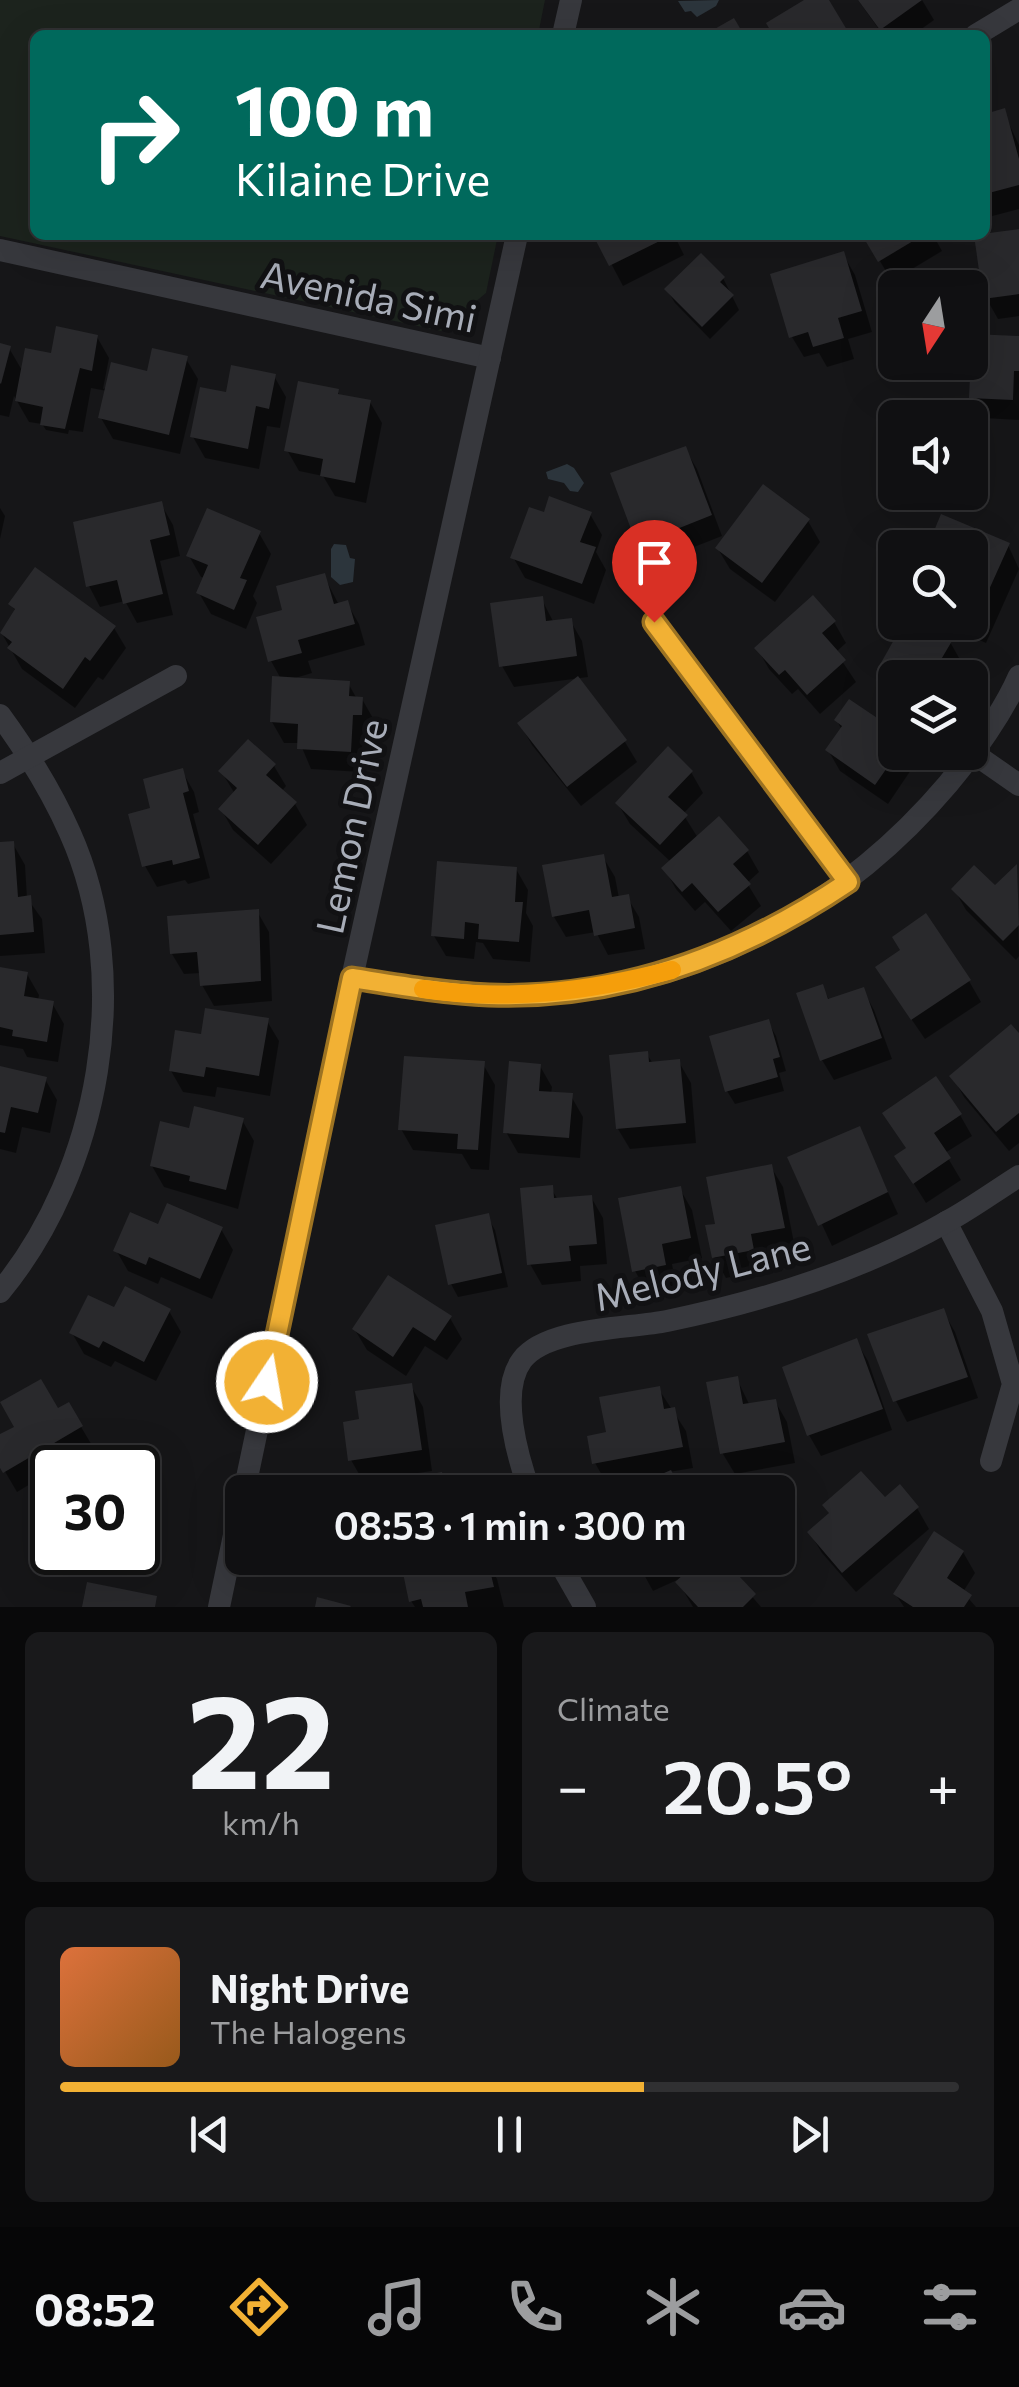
<!DOCTYPE html>
<meta charset="utf-8">
<style>
:root{--surface:#101012;--page:#19191b;--text:#f1f3f6;--muted:#9c9d9f;--line:#303032;--accent:#f2b134}
body{margin:0;font-family:Commissioner,sans-serif;background:var(--page);color:var(--text);height:100vh;display:flex;flex-direction:column;font-size:38px;white-space:nowrap}
*{box-sizing:border-box;margin:0}
p{font-size:32px;color:var(--muted)}
.icon{flex:none;width:55px;height:55px;fill:none;stroke:currentColor;stroke-width:2;stroke-linecap:round;stroke-linejoin:round}
.map{position:relative;height:1607px;overflow:hidden}
.panel{display:flex;flex-direction:column;gap:25px;padding:25px;background:#09090a;flex:1}
.panel>*{flex:none}
.hud{position:absolute;left:30px;top:30px;width:960px;height:210px;border-radius:15px;box-shadow:0 10px 40px #0002,0 0 0 2px var(--line);background:#00695c;color:#fff;overflow:hidden}
.needle{width:65px;rotate:192deg}
.tools{position:absolute;left:878px;top:270px;display:grid;gap:20px}
.tools a{display:grid;place-items:center;width:110px;height:110px;border-radius:15px;background:var(--surface);box-shadow:0 10px 40px #0002,0 0 0 2px var(--line);font-size:50px}
.speed{position:absolute;left:30px;top:1445px;display:flex;gap:20px;font-size:50px;font-weight:700;text-align:center}
.speed>*{display:grid;place-content:center;width:130px;height:130px;border-radius:50%;background:var(--surface);box-shadow:0 10px 40px #0002,0 0 0 2px var(--line);line-height:1}
.speed .limit{border:5px solid #111;border-radius:15px;background:#fff;color:#111}
.pin{position:absolute;display:grid;place-items:center;width:85px;height:85px;color:#fff;margin:-102px -42px;border-radius:50% 50% 50% 0;rotate:-45deg;box-shadow:0 0 10px #0007}
.pin .icon{rotate:45deg}
.me{position:absolute;width:110px;margin:-55px;rotate:12deg;stroke-linejoin:round;filter:drop-shadow(0 0 8px #0008)}
.turn{display:flex;align-items:center;gap:35px;height:210px;padding:0 40px;font-size:45px}
.turn .icon{width:130px;height:130px;stroke-width:2.5}
.turn b{display:block;font-size:70px;line-height:85px}
.big{font-size:75px;font-weight:600;line-height:1.1}
.panel .tile{flex:1;display:flex;flex-direction:column;justify-content:center;gap:15px;min-width:0;padding:0 35px;border-radius:15px;background:var(--page)}
.panel .dial{align-items:center;gap:0}
.dial b{font-size:130px;line-height:1}
.song{display:flex;align-items:center;gap:30px}
.cover{width:120px;height:120px;border-radius:15px;background:linear-gradient(135deg,hsl(20 70% 55%),hsl(30 70% 35%))}
.played{height:10px;border-radius:5px;background:linear-gradient(90deg,var(--accent) 65%,var(--line) 65%)}
.keys{display:flex;justify-content:space-around;direction:ltr}
.heat{display:flex;justify-content:space-between;align-items:center;font-size:55px;direction:ltr}
.panel .tiles{flex:1;display:grid;gap:25px;grid-template-columns:1fr 1fr}
.tile:last-child{grid-column:span 2}
.trip{position:absolute;left:225px;top:1475px;width:570px;height:100px;border-radius:15px;background:var(--surface);box-shadow:0 10px 40px #0002,0 0 0 2px var(--line);font-weight:600;line-height:100px;text-align:center}
.menu{display:flex;height:160px;justify-content:space-around;align-items:center;background:#060607;color:var(--muted)}
.menu .icon{width:70px;height:70px}
.menu .on{color:var(--accent)}
.menu b{font-size:45px;color:var(--text)}
.map>svg:first-child{display:block}
.green{fill:#1c231d}
.water{fill:#2c353c}
.shadow{fill:#0007}
.building{fill:#29292c}
.lines{fill:none;stroke-linecap:round;stroke-linejoin:round}
.minor{stroke:#37383d;stroke-width:22}
.route-casing{stroke:#9d7322;stroke-width:25}
.route{stroke:#f2b134;stroke-width:18}
.slow{stroke:#f59e0b;stroke-width:18}
.labels{text-anchor:middle;dominant-baseline:central;stroke-width:10;stroke-linejoin:round;paint-order:stroke}
.street-label{font-size:38px;fill:#a8adb8;stroke:#111113}
</style>
<div class="map">
<svg width="1019" height="1607" viewBox="0 0 1019 1607">
<rect width="100%" height="100%" fill="#161618"/>
<polygon class="green" points="0,0 545,0 538,35 35,35 35,235 498,235 486,293 441,331 0,236"/>
<g class="water">
<polygon points="719,0 716,6 697,17 691,11 685,12 678,1"/>
<polygon points="567,464 574,468 584,483 578,492 570,491 564,483 548,479 546,472"/>
<polygon points="334,544 346,545 350,558 355,559 353,582 340,585 331,577 331,549"/>
</g>
<g class="shadow">
<polygon points="858,0 922,0 934,20 913,35 883,35"/>
<polygon points="1003,111 1019,145 1019,209 985,218 985,117"/>
<polygon points="1019,232 1019,316 998,319 986,298"/>
<polygon points="596,235 674,235 684,255 623,286"/>
<polygon points="864,235 933,235 942,251 892,281"/>
<polygon points="843,254 855,275 872,332 848,339 854,359 827,367 819,353 804,357 792,337"/>
<polygon points="723,278 739,310 710,339 675,303 667,290"/>
<polygon points="97,337 109,358 103,389 186,359 198,379 180,454 113,439 101,418 107,391 91,388 83,432 69,430 68,434 46,430 42,424 29,422 14,396 9,417 0,415 0,346 9,348 23,372"/>
<polygon points="1019,339 1019,420 984,418 972,398"/>
<polygon points="274,376 286,397 280,428 267,426 259,469 205,458 193,437 228,395"/>
<polygon points="337,391 341,397 370,402 382,423 366,503 335,496 323,476 299,471 287,450"/>
<polygon points="685,449 697,469 722,536 651,564 639,544"/>
<polygon points="161,504 173,525 180,556 160,561 173,615 137,623 125,601 100,607 89,586"/>
<polygon points="0,508 5,516 0,539"/>
<polygon points="590,514 602,535 596,552 606,570 594,604 525,578 513,557 545,516"/>
<polygon points="808,521 820,542 775,602 730,569 718,549"/>
<polygon points="259,533 271,554 253,596 257,603 246,629 211,614 199,593 205,578 201,577 189,556"/>
<polygon points="1008,545 1019,569 986,643 945,625 943,622 970,622 970,548"/>
<polygon points="324,576 339,605 347,603 359,624 365,645 308,661 312,673 292,679 348,683 357,699 362,699 374,720 373,735 363,735 361,772 311,769 300,743 284,743 272,722 281,679 271,661 286,612"/>
<polygon points="541,598 554,623 570,620 582,641 588,677 514,687 502,666"/>
<polygon points="11,604 114,628 126,648 103,680 98,677 75,708 22,669 1,632 16,612"/>
<polygon points="834,622 846,643 836,652 856,682 820,714 798,689 792,694 769,669 757,648"/>
<polygon points="950,642 962,663 954,678 895,678 895,693 892,691 880,670"/>
<polygon points="837,721 895,733 895,752 912,752 917,761 888,804 840,771 828,750 842,730"/>
<polygon points="520,724 625,742 637,762 581,806 532,745"/>
<polygon points="274,766 286,786 281,792 295,804 307,825 271,864 233,830 221,809 235,794 221,771"/>
<polygon points="182,771 194,792 199,812 193,814 210,878 188,884 185,880 157,887 145,866 153,810"/>
<polygon points="691,772 703,793 683,814 698,838 747,851 759,872 747,883 761,906 731,931 705,902 695,911 676,889 664,868 671,862 630,824 618,804"/>
<polygon points="13,844 25,865 27,898 42,919 45,953 0,956 0,845"/>
<polygon points="603,857 615,877 619,898 627,897 639,917 645,949 608,955 596,932 566,937 554,917"/>
<polygon points="1017,867 1019,956 1016,960 966,910 954,889 995,889"/>
<polygon points="516,869 528,890 526,913 533,926 530,962 493,959 483,943 476,942 474,959 446,956 434,936"/>
<polygon points="257,911 269,932 272,1001 214,1006 202,985 201,973 184,974 172,954"/>
<polygon points="0,970 27,974 39,995 38,1001 52,1003 64,1024 58,1062 27,1057 23,1049 0,1045"/>
<polygon points="969,981 981,1002 925,1039 890,988"/>
<polygon points="822,987 830,1001 863,990 874,1010 892,1059 834,1080 822,1060"/>
<polygon points="267,1021 279,1041 270,1096 217,1087 215,1097 183,1092 171,1071 203,1037"/>
<polygon points="768,1022 776,1036 786,1071 779,1073 784,1091 735,1104 727,1091"/>
<polygon points="1019,1037 1019,1143 1009,1151 964,1097 952,1076"/>
<polygon points="647,1054 653,1064 679,1062 691,1083 696,1143 630,1149 618,1129"/>
<polygon points="483,1064 495,1085 489,1170 471,1169 462,1154 413,1150 401,1129"/>
<polygon points="540,1066 552,1087 551,1094 571,1096 583,1117 580,1158 518,1153 506,1132"/>
<polygon points="0,1069 45,1079 57,1100 50,1133 22,1127 16,1153 0,1149"/>
<polygon points="960,1115 972,1136 945,1153 961,1180 926,1203 897,1157"/>
<polygon points="242,1120 254,1141 238,1209 164,1187 152,1166 191,1131"/>
<polygon points="859,1129 898,1214 832,1246 791,1158"/>
<polygon points="771,1167 783,1187 795,1248 761,1255 764,1270 726,1278 714,1257 718,1226"/>
<polygon points="551,1188 558,1200 591,1197 603,1218 607,1264 580,1266 581,1281 542,1285 530,1264"/>
<polygon points="680,1189 692,1210 702,1258 672,1264 676,1286 647,1292 635,1271"/>
<polygon points="487,1216 495,1230 508,1287 458,1297 451,1284"/>
<polygon points="159,1227 221,1229 233,1250 212,1299 161,1277 158,1284 128,1271 116,1250"/>
<polygon points="115,1311 169,1311 181,1332 156,1381 115,1361 111,1367 84,1354 72,1333"/>
<polygon points="943,1311 955,1332 978,1398 907,1422 896,1401"/>
<polygon points="450,1318 462,1339 447,1360 425,1346 406,1376 367,1350 355,1330"/>
<polygon points="856,1341 868,1361 892,1430 821,1456 809,1435"/>
<polygon points="737,1379 750,1406 775,1401 787,1422 795,1463 735,1474 723,1454 709,1384"/>
<polygon points="411,1386 423,1407 432,1471 363,1481 351,1460 362,1422"/>
<polygon points="658,1388 686,1431 693,1468 669,1472 681,1492 628,1492 666,1473 607,1484 595,1463 609,1434"/>
<polygon points="68,1405 93,1447 59,1468 52,1468 52,1471 17,1492 0,1463 0,1437"/>
<polygon points="441,1475 451,1492 384,1492 383,1486"/>
<polygon points="138,1508 161,1549 140,1562 134,1552 138,1552"/>
<polygon points="917,1508 929,1529 856,1592 822,1553 810,1533"/>
<polygon points="101,1552 123,1552 107,1562"/>
<polygon points="963,1552 975,1573 963,1592 976,1607 904,1607 896,1595"/>
<polygon points="400,1558 485,1558 497,1579 504,1607 415,1607 411,1601 409,1574"/>
<polygon points="635,1558 719,1558 761,1607 693,1607 677,1580 653,1591"/>
</g>
<g class="building">
<polygon points="804,0 829,0 850,35 773,35 766,23"/>
<polygon points="858,0 922,0 880,30"/>
<polygon points="734,18 744,35 704,35"/>
<polygon points="1005,108 1019,159 1019,185 985,194 985,114"/>
<polygon points="1019,229 1019,294 983,299 974,235"/>
<polygon points="593,235 672,235 609,266"/>
<polygon points="862,235 923,235 878,262"/>
<polygon points="844,251 862,311 838,318 844,338 813,347 808,332 789,338 770,274"/>
<polygon points="701,253 725,277 720,282 734,295 702,327 664,289"/>
<polygon points="56,326 98,335 92,371 80,368 65,429 40,425 43,407 15,401 25,348 51,353"/>
<polygon points="972,334 1019,336 1019,371 1014,371 1013,400 969,398"/>
<polygon points="0,343 11,346 1,384 0,383"/>
<polygon points="152,348 188,356 169,435 98,418 111,362 147,371"/>
<polygon points="231,365 276,374 269,409 256,406 248,449 190,437 200,387 226,392"/>
<polygon points="298,381 339,389 338,394 371,400 355,483 320,476 323,459 284,451"/>
<polygon points="686,446 712,515 637,545 610,473"/>
<polygon points="763,484 810,519 762,583 715,548"/>
<polygon points="549,496 592,512 580,542 596,547 582,584 510,558 529,507 544,512"/>
<polygon points="162,501 170,535 150,540 163,594 123,604 117,580 86,587 73,522"/>
<polygon points="207,508 261,531 240,578 247,580 234,610 196,593 208,565 186,556"/>
<polygon points="941,514 1010,543 974,623 970,622 970,548 927,548"/>
<polygon points="35,567 116,626 90,661 85,657 63,689 7,648 12,642 0,633 15,609 8,604"/>
<polygon points="325,573 334,604 348,600 355,624 298,640 302,653 268,662 256,617 282,610 276,586"/>
<polygon points="813,595 836,621 822,633 846,660 807,695 785,670 779,675 754,648"/>
<polygon points="543,596 546,621 572,618 577,656 499,667 490,603"/>
<polygon points="904,622 921,622 952,641 933,673 941,678 895,678 895,680 877,670"/>
<polygon points="272,676 350,681 349,696 363,697 362,715 353,715 351,752 297,749 298,724 270,722"/>
<polygon points="578,676 627,740 567,787 517,723"/>
<polygon points="849,699 895,730 895,752 898,752 875,785 825,750 842,726 834,720"/>
<polygon points="248,739 276,764 266,775 297,802 258,845 218,809 237,788 218,771"/>
<polygon points="668,746 693,771 668,797 688,815 660,845 615,803"/>
<polygon points="183,768 189,791 183,793 200,858 173,865 172,860 142,867 128,814 150,808 143,779"/>
<polygon points="719,816 749,850 733,864 751,884 718,912 692,883 682,892 661,868"/>
<polygon points="14,841 18,897 31,895 34,932 0,935 0,842"/>
<polygon points="604,854 612,897 629,894 635,928 594,936 589,910 552,917 542,865"/>
<polygon points="437,861 517,867 515,902 523,902 519,942 478,939 479,924 465,922 464,939 431,936"/>
<polygon points="1017,864 1019,925 1003,941 951,889 974,865 995,885"/>
<polygon points="259,909 261,981 200,986 197,952 170,954 167,916"/>
<polygon points="926,913 971,980 911,1020 875,967 900,950 892,937"/>
<polygon points="0,967 28,972 24,996 54,1001 47,1042 12,1036 13,1030 0,1027"/>
<polygon points="823,984 828,999 864,987 882,1038 820,1061 796,993"/>
<polygon points="205,1008 269,1018 259,1076 206,1067 204,1077 169,1071 175,1030 201,1034"/>
<polygon points="769,1019 780,1057 773,1059 778,1077 725,1092 709,1036"/>
<polygon points="1011,1024 1019,1033 1019,1113 996,1132 949,1076"/>
<polygon points="648,1051 649,1062 680,1059 686,1123 616,1129 609,1055"/>
<polygon points="404,1056 485,1061 478,1150 457,1149 458,1134 398,1130"/>
<polygon points="509,1061 541,1064 539,1091 573,1093 569,1138 503,1133"/>
<polygon points="0,1066 47,1077 38,1113 11,1107 5,1133 0,1132"/>
<polygon points="936,1076 962,1114 934,1133 951,1158 913,1184 894,1156 906,1148 882,1113"/>
<polygon points="194,1106 244,1118 226,1190 189,1181 190,1176 150,1166 160,1121 189,1128"/>
<polygon points="860,1126 888,1192 818,1226 787,1157"/>
<polygon points="772,1164 785,1228 751,1234 754,1250 712,1258 705,1225 715,1224 706,1177"/>
<polygon points="553,1185 554,1198 592,1195 597,1244 569,1246 571,1261 527,1265 520,1188"/>
<polygon points="681,1186 691,1238 662,1244 666,1265 632,1272 618,1198"/>
<polygon points="167,1203 223,1227 200,1279 149,1257 146,1265 113,1251 130,1212 158,1224"/>
<polygon points="489,1213 502,1273 448,1285 435,1225"/>
<polygon points="388,1275 452,1316 435,1341 413,1327 393,1357 352,1329"/>
<polygon points="125,1286 171,1309 144,1362 103,1341 99,1348 69,1333 88,1295 114,1307"/>
<polygon points="944,1308 968,1377 893,1402 867,1334"/>
<polygon points="857,1338 883,1409 807,1436 782,1367"/>
<polygon points="738,1376 743,1404 776,1399 785,1442 720,1454 706,1382"/>
<polygon points="41,1379 58,1408 69,1402 83,1426 3,1473 0,1468 0,1434 14,1427 0,1402"/>
<polygon points="412,1383 422,1450 348,1461 343,1422 359,1419 355,1391"/>
<polygon points="660,1386 664,1409 675,1407 683,1447 592,1464 587,1436 606,1432 599,1397"/>
<polygon points="102,1445 115,1468 65,1468"/>
<polygon points="671,1470 682,1492 621,1492 639,1484"/>
<polygon points="861,1471 885,1497 900,1484 919,1507 842,1573 807,1532 829,1513 822,1505"/>
<polygon points="442,1472 446,1492 382,1492 380,1484"/>
<polygon points="52,1486 52,1532 32,1499"/>
<polygon points="138,1504 152,1527 138,1536"/>
<polygon points="934,1531 964,1551 947,1578 972,1595 964,1607 913,1607 893,1594"/>
<polygon points="476,1558 487,1558 494,1587 465,1592 468,1607 423,1607 421,1599 409,1602 403,1573"/>
<polygon points="632,1558 670,1558 639,1572"/>
<polygon points="702,1558 722,1558 756,1594 743,1607 698,1607 675,1582"/>
<polygon points="87,1582 157,1596 155,1607 82,1607"/>
<polygon points="317,1597 351,1606 350,1607 315,1607"/>
</g>
<g class="lines">
<g class="minor">
<polyline points="563,35 571,0"/>
<polyline points="976,35 1019,9"/>
<polyline points="0,250 490,358"/>
<polyline points="654,622 848,882"/>
<path d="M0,715C27,752 51,790 70,833C135,978 100,1171 0,1292"/>
<polyline points="973,753 1019,785"/>
<polyline points="0,773 176,676"/>
<path d="M352,978C420,989 487,999 556,993C711,980 849,901 948,784C975,751 1002,715 1019,676"/>
<polyline points="946,1222 992,1311 1013,1384 991,1461"/>
<polyline points="244,1492 352,978 517,235"/>
<path d="M530,1492C518,1458 498,1392 522,1360C547,1327 628,1329 667,1321C764,1301 861,1271 948,1221C972,1208 995,1191 1019,1176"/>
<polyline points="557,1558 585,1607"/>
<polyline points="219,1607 242,1497"/>
</g>
</g>
<g class="lines">
<defs>
<path id="route" d="M267,1382L352,978C397,985 443,993 489,995C620,1000 741,954 848,882L654,622"/>
</defs>
<use href="#route" class="route-casing"/>
<use href="#route" class="route"/>
<path class="slow" d="M423,989C508,1002 590,991 672,970"/>
</g>
<g class="labels">
<g class="street-label">
<text transform="translate(369 295) rotate(12)">Avenida Simi</text>
<text transform="translate(350 826) rotate(-78)">Lemon Drive</text>
<text transform="translate(702 1270) rotate(-14)">Melody Lane</text>
</g>
</g>
</svg>
<div class="tools">
<a><svg class="needle" viewBox="-14 -14 28 28"><path d="M0-13l5 13h-10z" fill="#e53935"/><path d="M0 13l5-13h-10z" fill="#9c9d9f"/></svg></a>
<a><svg class="icon" aria-label="sound" viewBox="0 0 24 24"><path d="M4 9h4l5-4v14l-5-4H4zM17 9q2 3 0 6"/></svg></a>
<a><svg class="icon" aria-label="search" viewBox="0 0 24 24"><circle cx="10" cy="10" r="6"/><path d="M15 15l6 6"/></svg></a>
<a><svg class="icon" aria-label="layers" viewBox="0 0 24 24"><path d="M12 4l9 5-9 5-9-5zM3 14l9 5 9-5"/></svg></a>
</div>
<div class="speed"><div class="limit">30</div></div>
<div class="pin" style="left:654px;top:622px;background:#d93025"><svg class="icon" aria-label="arrive" viewBox="0 0 24 24"><path d="M6 21V4h12l-3 4 3 4H6"/></svg></div>
<svg class="me" style="left:267px;top:1382px" viewBox="-20 -20 40 40"><circle r="17" fill="#f2b134" stroke="#fff" stroke-width="3"/><path d="M0-11L8 9 0 5-8 9z" fill="#fff"/></svg>
<div class="trip">08:53 · 1 min · 300 m</div>
<div class="hud">
<div class="turn"><svg class="icon" aria-label="right" viewBox="0 0 24 24"><path d="M7 20v-9h11M14 6l5 5-5 5"/></svg><div><b>100 m</b>Kilaine Drive</div></div>
</div>
</div>
<section class="panel">
<div class="tiles">
<div class="tile dial"><b>22</b><p>km/h</p></div>
<div class="tile"><p>Climate</p>
<div class="heat"><a>−</a><b class="big">20.5°</b><a>+</a></div>
</div>
<div class="tile">
<div class="song"><i class="cover"></i><div><b>Night Drive</b><p>The Halogens</p></div></div>
<div class="played"></div>
<div class="keys"><svg class="icon" aria-label="previous" viewBox="0 0 24 24"><path d="M18 5L8 12l10 7zM5 5v14"/></svg><svg class="icon" aria-label="pause" viewBox="0 0 24 24"><path d="M8 5v14M16 5v14"/></svg><svg class="icon" aria-label="next" viewBox="0 0 24 24"><path d="M6 5l10 7-10 7zM19 5v14"/></svg></div>
</div>
</div>
</section>
<nav class="menu">
<b>08:52</b>
<svg class="icon on" aria-label="directions" viewBox="0 0 24 24"><path d="M12 3l9 9-9 9-9-9zM9 14v-3h6M13 9l2 2-2 2"/></svg>
<svg class="icon" aria-label="music" viewBox="0 0 24 24"><path d="M9 18V5l10-2v13"/><circle cx="6" cy="18" r="3"/><circle cx="16" cy="16" r="3"/></svg>
<svg class="icon" aria-label="phone" viewBox="0 0 24 24"><path d="M5 4h4l2 5-3 2q2 4 5 5l2-3 5 2v4C11 20 4 13 5 4z"/></svg>
<svg class="icon" aria-label="climate" viewBox="0 0 24 24"><path d="M12 3v18M4 7l16 10M4 17L20 7"/></svg>
<svg class="icon" aria-label="car" viewBox="0 0 24 24"><path d="M5 17H2v-5l4-1 3-4h7l3 4 3 1v5h-3M9 17h6M6 11h13"/><circle cx="7" cy="17" r="2"/><circle cx="17" cy="17" r="2"/></svg>
<svg class="icon" aria-label="filters" viewBox="0 0 24 24"><path d="M4 7h16M4 17h16"/><circle cx="9" cy="7" r="2"/><circle cx="15" cy="17" r="2"/></svg>
</nav>
